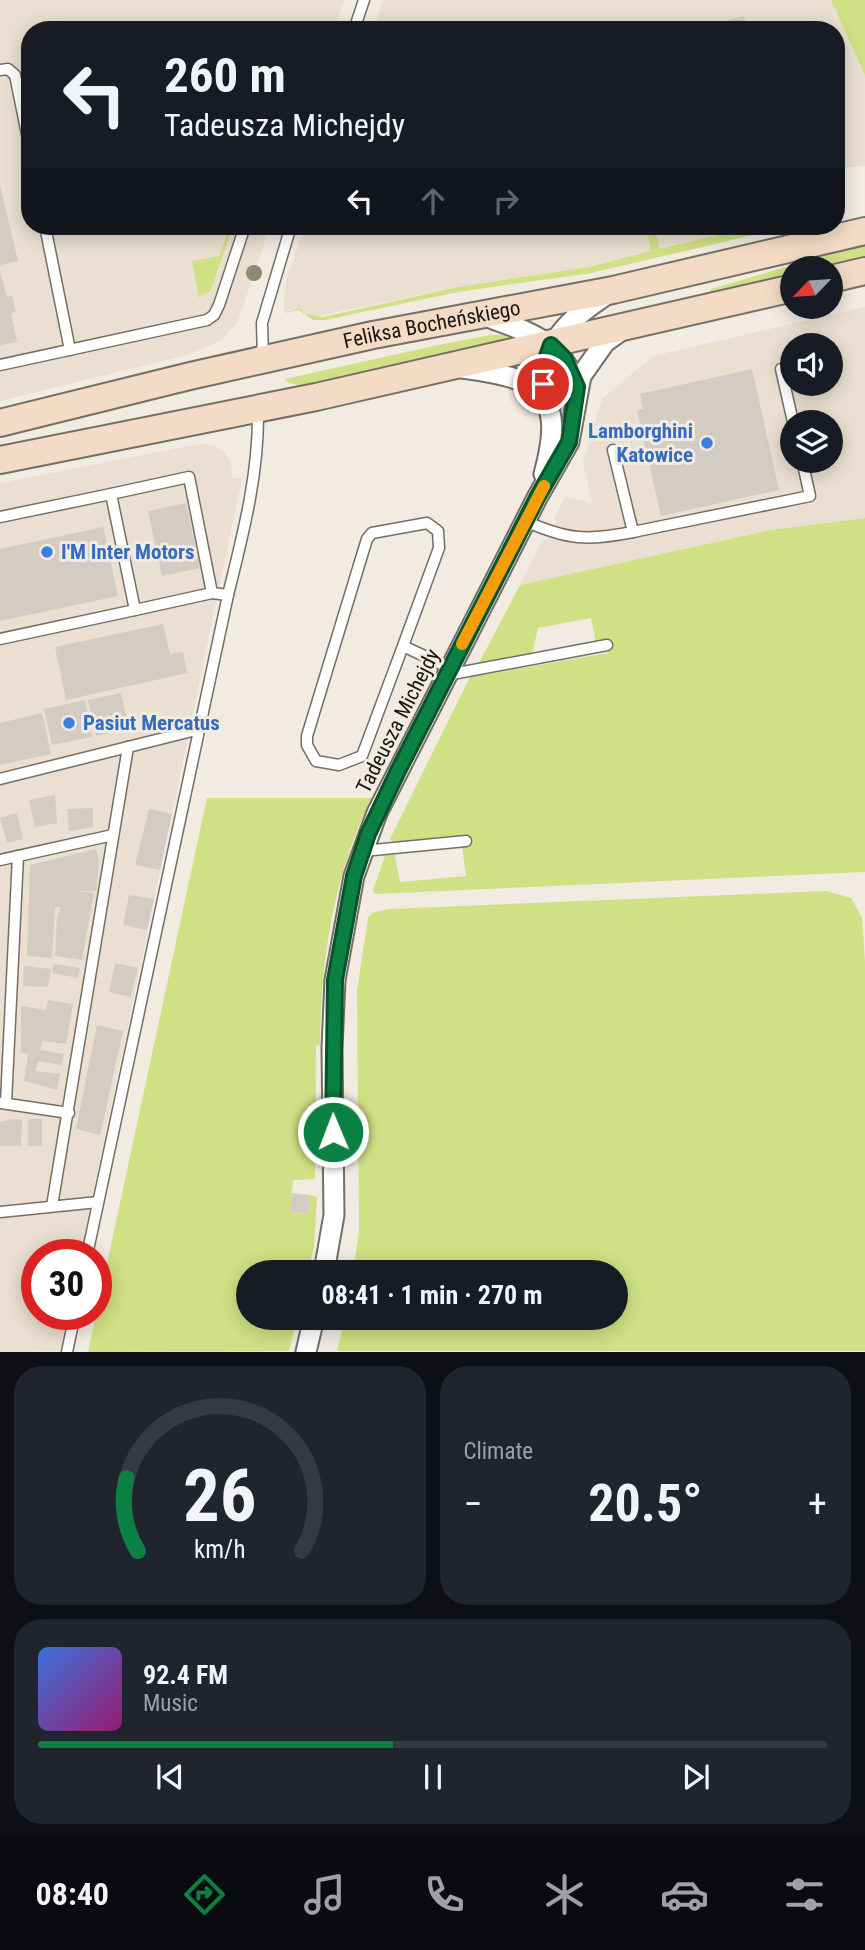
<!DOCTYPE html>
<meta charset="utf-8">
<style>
:root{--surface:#171b24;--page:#20242c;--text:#f1f3f6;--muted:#9ea1a6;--line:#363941;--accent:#0b8043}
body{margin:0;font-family:"Roboto Condensed",sans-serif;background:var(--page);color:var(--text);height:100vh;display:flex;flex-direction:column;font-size:26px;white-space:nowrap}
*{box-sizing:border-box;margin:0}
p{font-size:23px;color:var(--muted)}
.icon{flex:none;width:38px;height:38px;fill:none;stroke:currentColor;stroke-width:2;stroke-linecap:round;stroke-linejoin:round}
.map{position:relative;height:1352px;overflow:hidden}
.details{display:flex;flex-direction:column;gap:14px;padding:14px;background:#0d0f14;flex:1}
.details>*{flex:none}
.top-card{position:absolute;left:21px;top:21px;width:824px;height:214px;border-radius:28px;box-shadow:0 4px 18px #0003;background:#171b24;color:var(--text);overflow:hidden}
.needle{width:46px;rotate:245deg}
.buttons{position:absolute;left:780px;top:256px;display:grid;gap:14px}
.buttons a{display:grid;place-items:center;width:63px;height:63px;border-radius:50%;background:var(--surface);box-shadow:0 4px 18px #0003;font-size:35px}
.speed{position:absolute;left:21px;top:1239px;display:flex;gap:14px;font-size:35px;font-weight:700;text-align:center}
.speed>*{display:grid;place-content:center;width:91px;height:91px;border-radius:50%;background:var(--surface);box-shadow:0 4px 18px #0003;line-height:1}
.speed .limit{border:10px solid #d22;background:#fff;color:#111}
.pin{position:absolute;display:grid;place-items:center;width:60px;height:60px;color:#fff;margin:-30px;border:4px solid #fff;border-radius:50%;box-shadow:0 2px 7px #0007}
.me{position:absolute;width:77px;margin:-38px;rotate:359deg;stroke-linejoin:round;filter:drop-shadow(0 0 5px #0008)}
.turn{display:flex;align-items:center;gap:24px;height:147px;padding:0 28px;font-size:32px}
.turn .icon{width:91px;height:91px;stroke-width:2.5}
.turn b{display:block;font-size:49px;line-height:60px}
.lanes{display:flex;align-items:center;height:66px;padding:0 28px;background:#0003;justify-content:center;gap:35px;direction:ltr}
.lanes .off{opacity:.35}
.big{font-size:52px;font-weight:700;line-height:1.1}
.details .card{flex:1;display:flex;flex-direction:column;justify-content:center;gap:10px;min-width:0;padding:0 24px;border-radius:28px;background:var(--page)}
.details .dial{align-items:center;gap:0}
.dial svg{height:182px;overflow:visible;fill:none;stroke:var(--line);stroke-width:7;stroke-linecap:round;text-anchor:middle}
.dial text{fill:var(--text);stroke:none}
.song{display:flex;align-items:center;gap:21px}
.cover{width:84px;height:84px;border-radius:10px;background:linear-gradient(135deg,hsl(220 70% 55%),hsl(320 70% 35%))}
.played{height:7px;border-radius:4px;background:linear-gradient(90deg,var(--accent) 45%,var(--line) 45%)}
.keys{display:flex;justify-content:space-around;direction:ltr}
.heat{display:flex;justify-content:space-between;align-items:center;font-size:38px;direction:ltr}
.details .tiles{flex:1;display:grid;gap:14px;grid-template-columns:1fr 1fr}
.card:last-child{grid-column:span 2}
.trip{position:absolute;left:236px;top:1260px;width:392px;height:70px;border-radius:35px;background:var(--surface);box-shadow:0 4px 18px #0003;font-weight:700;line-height:70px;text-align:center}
.dock{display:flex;height:112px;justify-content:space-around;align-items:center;background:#090b0e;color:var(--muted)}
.dock .icon{width:49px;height:49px}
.dock .active{color:var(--accent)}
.dock b{font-size:32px;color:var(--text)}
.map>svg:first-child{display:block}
.built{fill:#eadfd0;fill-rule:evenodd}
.green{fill:#d0e084}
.building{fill:#d2ccc3}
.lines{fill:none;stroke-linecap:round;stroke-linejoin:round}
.service-casing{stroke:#736e66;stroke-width:13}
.minor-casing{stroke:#736e66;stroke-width:23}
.secondary-casing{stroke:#736e66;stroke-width:30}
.service{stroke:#fff;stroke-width:10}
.minor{stroke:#fff;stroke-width:19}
.secondary{stroke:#f4dbc5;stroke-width:26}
.tree{fill:#8a8b6f}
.route-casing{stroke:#07532c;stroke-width:18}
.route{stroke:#0b8043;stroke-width:12}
.slow{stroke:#f59e0b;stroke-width:12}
.shop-dot{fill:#3f7fe0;stroke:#f1ebe2;stroke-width:2.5}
.labels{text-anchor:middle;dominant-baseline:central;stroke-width:6;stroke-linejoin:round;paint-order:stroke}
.street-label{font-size:21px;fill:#181512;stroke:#f1ebe2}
.shop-label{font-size:21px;font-weight:bold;fill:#366cbe;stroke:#f1ebe2;text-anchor:start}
</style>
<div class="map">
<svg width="865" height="1352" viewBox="0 0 865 1352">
<rect width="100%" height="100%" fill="#f1ebe2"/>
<g class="built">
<polygon points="0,0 344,0 335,30 30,30 30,226 270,226 238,321 221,341 183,356 0,401"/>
<polygon points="383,0 833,0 865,67 865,166 837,168 836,30 373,30"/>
<polygon points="305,226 780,226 660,249 589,267 458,287 313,317 300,308 285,313 284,306 285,284"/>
<path d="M865,307V518L771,530L520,585L542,541L548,540L556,522L554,518L565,497L592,503L583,462L602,399L653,356ZM793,345H831V383H793ZM793,422H831V460H793Z"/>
<polygon points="200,444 215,446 225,453 231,463 232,478 242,478 80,1255 37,1255 37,1314 68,1314 61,1351 0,1352 0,483"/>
</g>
<g class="green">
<polygon points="831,0 865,0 865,75"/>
<polygon points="230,226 233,226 211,290 199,298 192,261 219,256"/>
<polygon points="755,226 792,226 591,273 458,292 325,320 313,320 299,310 285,313 300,308 306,314 323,317 458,287 589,267 651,251 648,236 656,234 660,249"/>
<polygon points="865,244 865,259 826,268 793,268 793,276 710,293 711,289"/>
<polygon points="515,334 518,338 403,367 303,386 289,383 285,379 443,344 491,335"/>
<polygon points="865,518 865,872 375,894 373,890 386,853 394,852 400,882 466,876 462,846 467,845 465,835 394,843 390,839 470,677 608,653 606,641 596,643 591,618 538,628 532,654 479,663 520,585 771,530"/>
<path d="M207,798H372C333,875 321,959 320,1045L316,1046L315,1179L293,1180L290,1212L308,1213L310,1195L317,1197L314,1247L308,1272H248V1318H297L289,1351L88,1352Z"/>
<polygon points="826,891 851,898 862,918 865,962 865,1351 337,1351 345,1318 616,1318 616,1272 353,1272 359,1231 357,991 368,918 372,913 388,909"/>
</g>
<g class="building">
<polygon points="744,16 748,30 694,30 694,29"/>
<polygon points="0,185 18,261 0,265"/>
<polygon points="0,272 7,297 12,296 16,312 11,313 17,342 0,345"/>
<polygon points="752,369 779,490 661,516 637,410 643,409 640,394"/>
<polygon points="186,503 200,568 162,576 148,511"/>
<polygon points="103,527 118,596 0,621 0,549"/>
<polygon points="163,624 170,654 183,652 187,673 66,700 55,647"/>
<polygon points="121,693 129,729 96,736 88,700"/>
<polygon points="85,700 92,737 52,745 44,709"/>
<polygon points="42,713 51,754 0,765 0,723"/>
<polygon points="55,795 57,823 35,827 29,800"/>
<polygon points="93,808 93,827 69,831 67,809"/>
<polygon points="149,809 172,814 160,870 135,865"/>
<polygon points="17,813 23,839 7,843 0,818"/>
<polygon points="96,849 99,861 96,891 76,891 94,893 82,960 55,956 57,918 61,907 55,907 52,958 27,956 30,865"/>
<polygon points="129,895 154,899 147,930 123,925"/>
<polygon points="115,963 138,968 131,997 109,992"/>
<polygon points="54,964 80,968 78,978 52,973"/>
<polygon points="24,966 51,969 48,987 23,986"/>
<polygon points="48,1000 73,1004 66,1044 42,1041 40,1050 64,1054 62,1065 38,1061 36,1071 60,1074 57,1090 24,1081 28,1054 21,1053 21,1006 46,1010"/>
<polygon points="97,1025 123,1031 100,1135 76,1129"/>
<polygon points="11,1119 22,1120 21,1146 0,1146 0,1122"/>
<rect x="28" y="1119" width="14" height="27"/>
<polygon points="292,1193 310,1195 308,1213 290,1212"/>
</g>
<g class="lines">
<defs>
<g id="service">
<polyline points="354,30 364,0"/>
<polyline points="0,70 8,69 15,75 30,149"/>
<polyline points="45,226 70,350"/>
<polyline points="263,359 262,323 291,226"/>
<polyline points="0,365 207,320 214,315 219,305 245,226"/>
<polyline points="781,369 793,422"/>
<polyline points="111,494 189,477 212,593"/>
<path d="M0,517L111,494L135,610L212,593L228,595C243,534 259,474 258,410"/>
<path d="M525,521C568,540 587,541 633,532L613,450"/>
<polyline points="633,532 810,496 802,460"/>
<polyline points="0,639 135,610"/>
<polyline points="403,646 362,756 339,765 316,761 307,745 307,736 367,539 372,533 427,523 438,531 439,548 403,646 450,668"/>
<polyline points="447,675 607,645"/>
<polyline points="0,779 200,729"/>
<polyline points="363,851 466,841"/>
<polyline points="0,860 113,835"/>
<polyline points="6,1102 18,856"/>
<polyline points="1,1103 69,1113"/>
<polyline points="52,1206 128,747"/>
<polyline points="0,1212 98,1202"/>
<polyline points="87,1255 228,595"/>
<polyline points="67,1352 75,1314"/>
</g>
<g id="minor">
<path d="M483,315C528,333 559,337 577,387"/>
<path d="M462,368C538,378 567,391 544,474"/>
<path d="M543,394C544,341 566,321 609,293"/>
<polyline points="324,1272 334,1215 332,1048 335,980 354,876 377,813 538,496 569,442 581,376 605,342 622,330"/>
<polyline points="306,1352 314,1318"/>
</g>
<g id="secondary">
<polyline points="831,279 865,271"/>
<path id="s1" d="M0,423L190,376L373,335L613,290L865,231"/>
<polyline points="0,460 316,397 793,288"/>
</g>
</defs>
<use href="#service" class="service-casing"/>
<use href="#minor" class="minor-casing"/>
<use href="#secondary" class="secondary-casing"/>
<use href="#service" class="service"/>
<use href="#minor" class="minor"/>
<use href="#secondary" class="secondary"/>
</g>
<circle class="tree" cx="254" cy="273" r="8"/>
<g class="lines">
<defs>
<polyline id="route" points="333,1132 335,980 354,876 368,834 398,771 538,496 569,442 577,387 564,358 551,345 543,368 543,384"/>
</defs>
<use href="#route" class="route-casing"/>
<use href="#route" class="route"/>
<polyline class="slow" points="462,644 544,486"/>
</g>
<g class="shop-dot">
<circle cx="707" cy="443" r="7"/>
<circle cx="47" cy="552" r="7"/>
<circle cx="69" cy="723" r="7"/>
</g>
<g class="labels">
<g class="street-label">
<text stroke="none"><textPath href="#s1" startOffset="443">Feliksa Bocheńskiego</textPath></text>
<text transform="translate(398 721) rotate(-63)">Tadeusza Michejdy</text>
</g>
<g class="shop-label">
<text x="693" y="431" text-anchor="end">Lamborghini<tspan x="693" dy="24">Katowice</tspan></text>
<text x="61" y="552">I'M Inter Motors</text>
<text x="83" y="723">Pasiut Mercatus</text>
</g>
</g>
</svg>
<div class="buttons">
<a><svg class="needle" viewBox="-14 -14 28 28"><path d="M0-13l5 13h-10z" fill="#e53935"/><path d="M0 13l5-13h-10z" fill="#9ea1a6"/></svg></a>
<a><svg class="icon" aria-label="sound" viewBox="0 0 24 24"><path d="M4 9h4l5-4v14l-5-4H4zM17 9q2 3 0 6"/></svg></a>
<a><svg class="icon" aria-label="layers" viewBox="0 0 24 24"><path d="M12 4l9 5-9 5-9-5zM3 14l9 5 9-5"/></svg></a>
</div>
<div class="speed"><div class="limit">30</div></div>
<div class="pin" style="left:543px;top:384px;background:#d93025"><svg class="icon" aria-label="arrive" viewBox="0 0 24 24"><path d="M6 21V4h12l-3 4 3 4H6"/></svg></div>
<svg class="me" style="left:333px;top:1132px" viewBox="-20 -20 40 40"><circle r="17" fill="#0b8043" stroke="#fff" stroke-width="3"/><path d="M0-11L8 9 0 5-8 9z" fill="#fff"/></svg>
<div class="trip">08:41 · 1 min · 270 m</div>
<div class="top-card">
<div class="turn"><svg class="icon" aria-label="left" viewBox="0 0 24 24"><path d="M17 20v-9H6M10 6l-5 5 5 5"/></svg><div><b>260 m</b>Tadeusza Michejdy</div></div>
<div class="lanes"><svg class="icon" aria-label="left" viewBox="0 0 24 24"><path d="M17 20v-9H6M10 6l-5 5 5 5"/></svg><svg class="icon off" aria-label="ahead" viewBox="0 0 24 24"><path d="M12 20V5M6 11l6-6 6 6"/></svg><svg class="icon off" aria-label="right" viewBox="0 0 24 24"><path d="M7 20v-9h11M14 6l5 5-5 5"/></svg></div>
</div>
</div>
<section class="details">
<div class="tiles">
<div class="card dial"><svg viewBox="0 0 100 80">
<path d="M14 69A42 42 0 1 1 86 69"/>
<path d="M14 69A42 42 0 0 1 9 37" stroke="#0b8043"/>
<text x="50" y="56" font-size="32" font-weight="700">26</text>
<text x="50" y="72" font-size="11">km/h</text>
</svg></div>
<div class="card"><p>Climate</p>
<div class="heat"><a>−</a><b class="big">20.5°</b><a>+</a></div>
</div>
<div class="card">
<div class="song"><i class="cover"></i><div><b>92.4 FM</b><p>Music</p></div></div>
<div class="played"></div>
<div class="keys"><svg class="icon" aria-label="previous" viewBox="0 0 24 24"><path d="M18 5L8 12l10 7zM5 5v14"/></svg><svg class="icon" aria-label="pause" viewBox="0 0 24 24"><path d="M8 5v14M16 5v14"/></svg><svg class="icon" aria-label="next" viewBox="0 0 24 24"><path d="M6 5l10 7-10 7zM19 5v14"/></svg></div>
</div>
</div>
</section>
<nav class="dock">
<b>08:40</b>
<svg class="icon active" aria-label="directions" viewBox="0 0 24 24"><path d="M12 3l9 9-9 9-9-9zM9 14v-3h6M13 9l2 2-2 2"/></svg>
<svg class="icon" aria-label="music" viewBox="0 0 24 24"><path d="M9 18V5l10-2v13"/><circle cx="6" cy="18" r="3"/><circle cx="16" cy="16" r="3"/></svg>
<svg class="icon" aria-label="phone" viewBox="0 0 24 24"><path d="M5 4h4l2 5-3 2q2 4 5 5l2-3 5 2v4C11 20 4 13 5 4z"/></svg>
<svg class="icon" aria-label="climate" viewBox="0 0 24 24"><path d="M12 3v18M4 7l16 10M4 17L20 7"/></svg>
<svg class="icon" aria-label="car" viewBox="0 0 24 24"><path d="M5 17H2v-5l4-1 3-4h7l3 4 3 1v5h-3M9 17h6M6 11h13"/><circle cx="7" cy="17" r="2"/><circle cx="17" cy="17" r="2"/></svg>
<svg class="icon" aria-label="filters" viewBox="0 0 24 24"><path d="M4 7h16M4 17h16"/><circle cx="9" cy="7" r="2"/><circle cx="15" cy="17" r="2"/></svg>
</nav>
